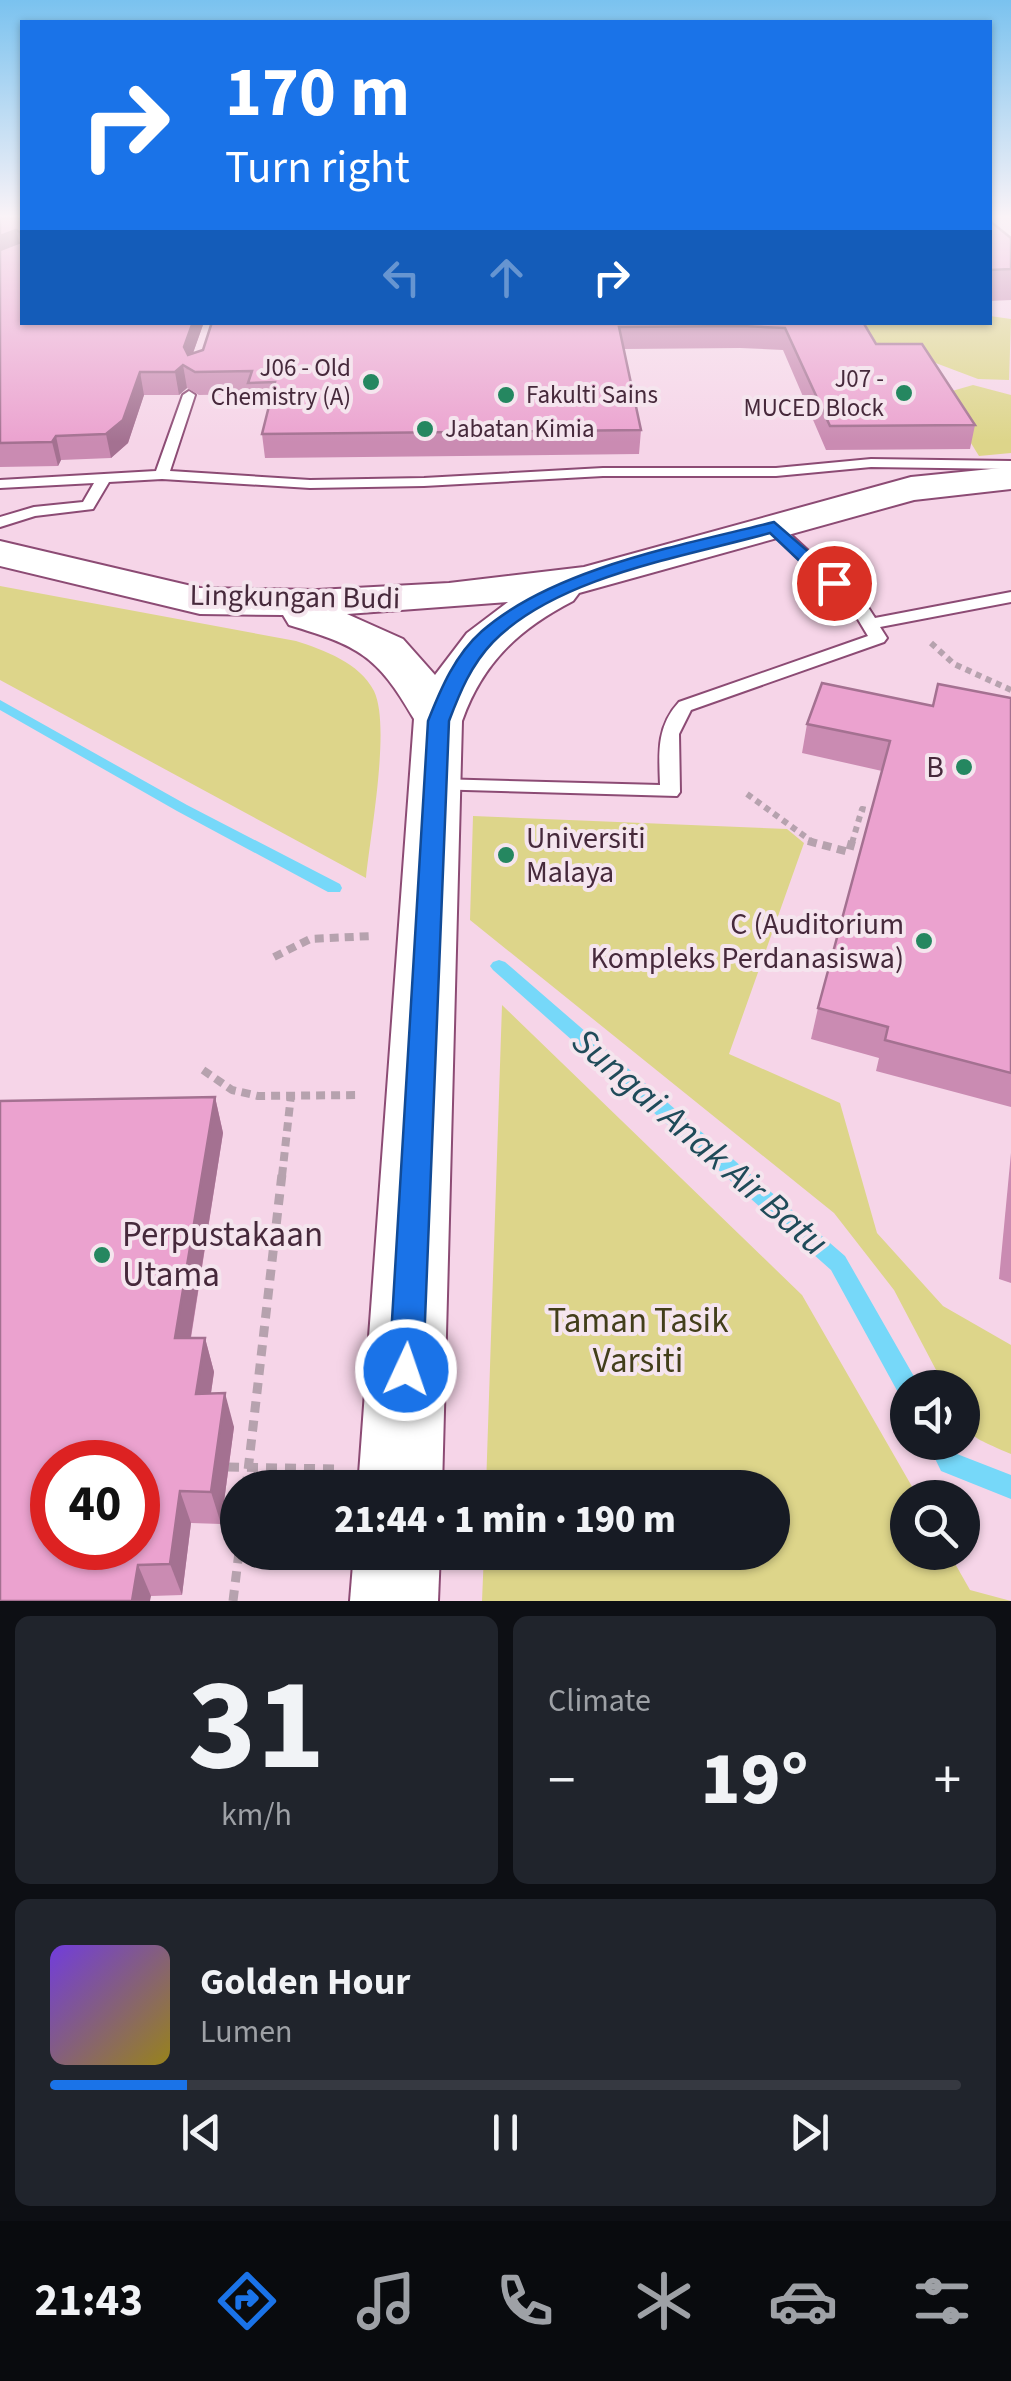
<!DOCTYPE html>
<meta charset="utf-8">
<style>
:root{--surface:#171b24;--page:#20242c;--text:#f1f3f6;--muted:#9ea1a6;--line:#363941;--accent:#1a73e8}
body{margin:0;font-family:"Source Sans 3",sans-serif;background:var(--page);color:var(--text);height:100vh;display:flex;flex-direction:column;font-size:38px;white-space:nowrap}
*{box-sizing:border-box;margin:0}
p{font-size:32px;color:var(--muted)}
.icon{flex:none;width:55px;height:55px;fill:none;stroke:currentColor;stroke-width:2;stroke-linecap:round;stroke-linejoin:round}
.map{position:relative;height:1601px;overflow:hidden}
.sheet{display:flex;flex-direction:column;gap:15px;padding:15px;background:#0d0f14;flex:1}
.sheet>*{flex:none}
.hud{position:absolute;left:20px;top:20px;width:972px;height:305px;border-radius:0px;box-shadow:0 2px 8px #0004;background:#1a73e8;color:#fff;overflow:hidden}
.buttons{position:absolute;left:890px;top:1370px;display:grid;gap:20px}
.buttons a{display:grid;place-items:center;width:90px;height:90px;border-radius:50%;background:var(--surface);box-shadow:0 2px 8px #0004;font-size:50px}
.speed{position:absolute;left:30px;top:1440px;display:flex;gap:20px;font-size:50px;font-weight:700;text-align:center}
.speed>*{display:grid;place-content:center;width:130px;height:130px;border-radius:50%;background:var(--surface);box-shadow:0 2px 8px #0004;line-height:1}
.speed .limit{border:15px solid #d22;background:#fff;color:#111}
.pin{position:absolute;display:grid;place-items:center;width:85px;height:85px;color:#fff;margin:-42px;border:5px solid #fff;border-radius:50%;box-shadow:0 2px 10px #0007}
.me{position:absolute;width:110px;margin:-55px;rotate:3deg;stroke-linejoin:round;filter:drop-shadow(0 0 8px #0008)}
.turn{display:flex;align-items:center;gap:35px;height:210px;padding:0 40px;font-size:45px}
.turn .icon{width:130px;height:130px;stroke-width:2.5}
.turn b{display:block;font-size:70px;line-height:85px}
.lanes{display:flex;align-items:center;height:95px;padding:0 40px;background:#0003;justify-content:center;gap:50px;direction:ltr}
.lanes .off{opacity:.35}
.big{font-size:75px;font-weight:800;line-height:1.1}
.sheet .tile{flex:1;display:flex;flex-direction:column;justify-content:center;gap:15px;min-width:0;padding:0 35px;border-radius:15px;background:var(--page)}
.sheet .dial{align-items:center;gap:0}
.dial b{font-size:130px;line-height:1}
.song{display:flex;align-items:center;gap:30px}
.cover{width:120px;height:120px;border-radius:15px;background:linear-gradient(135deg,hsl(260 70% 55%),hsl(50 70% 35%))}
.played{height:10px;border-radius:5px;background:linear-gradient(90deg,var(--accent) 15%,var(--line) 15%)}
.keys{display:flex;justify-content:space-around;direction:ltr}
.heat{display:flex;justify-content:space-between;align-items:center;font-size:55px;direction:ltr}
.sheet .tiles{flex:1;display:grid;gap:15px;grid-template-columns:1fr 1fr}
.tile:last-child{grid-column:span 2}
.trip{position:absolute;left:220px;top:1470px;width:570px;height:100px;border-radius:50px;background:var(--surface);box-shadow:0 2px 8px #0004;font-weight:800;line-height:100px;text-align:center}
.tabs{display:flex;height:160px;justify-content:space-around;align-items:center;background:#090b0e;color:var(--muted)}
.tabs .icon{width:70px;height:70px}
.tabs .current{color:var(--accent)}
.tabs b{font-size:45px;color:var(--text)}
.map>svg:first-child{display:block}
.built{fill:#f6d5e8;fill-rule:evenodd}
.green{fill:#ddd58a}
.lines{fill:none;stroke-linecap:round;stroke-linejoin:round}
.stream{fill:#76d8f9;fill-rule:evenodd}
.service-casing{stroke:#8c4b74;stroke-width:4}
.tertiary-casing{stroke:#8c4b74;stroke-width:4}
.path-far2{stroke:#b6a2ae;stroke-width:6;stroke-dasharray:6 5;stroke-linecap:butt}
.path-far1{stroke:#b6a2ae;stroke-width:8;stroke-dasharray:9 6;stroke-linecap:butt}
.path{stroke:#b6a2ae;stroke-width:9;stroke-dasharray:11 8;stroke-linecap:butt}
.service{fill:#fff;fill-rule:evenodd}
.tertiary{fill:#fff;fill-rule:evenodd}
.wall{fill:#ca8bb2}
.shaded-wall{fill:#a47191}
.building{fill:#eba2cf;stroke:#a47191;stroke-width:2.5;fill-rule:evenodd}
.route{fill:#1a73e8;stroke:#114b97;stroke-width:2.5}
.poi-dot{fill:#258760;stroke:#f5e5ee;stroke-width:4}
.labels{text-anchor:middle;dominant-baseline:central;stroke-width:8;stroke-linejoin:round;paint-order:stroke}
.far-poi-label{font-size:25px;fill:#46293b;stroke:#f5e5ee;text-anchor:end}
.street-label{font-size:30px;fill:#46293b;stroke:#f5e5ee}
.poi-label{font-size:30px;fill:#46293b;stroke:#f5e5ee;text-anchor:end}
.near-poi-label{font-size:35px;fill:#46293b;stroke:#f5e5ee;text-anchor:start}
.near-park-label{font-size:35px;fill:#423e1a;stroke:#f5e5ee}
.near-water-label{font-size:38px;font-style:italic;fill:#1f4b59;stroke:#f5e5ee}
</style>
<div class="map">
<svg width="1011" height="1601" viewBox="0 0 1011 1601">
<rect width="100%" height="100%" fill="#f5e5ee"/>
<path class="built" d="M0,218L22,322H990V218H1011V1601H0ZM908,1388H962V1442H908ZM52,1462H138V1548H52ZM238,1488H772V1552H238ZM908,1498H962V1552H908Z"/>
<g class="green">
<polygon points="990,316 1011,319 1009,380 978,379 933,362 861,348 846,323 990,322"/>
<polygon points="973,385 1011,395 1011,453 979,456 943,398 945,393"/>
<path d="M0,586L296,641C324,650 360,663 374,691C391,726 370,836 366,878L0,680Z"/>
<path d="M473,816L787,829L804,843L729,1054L840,1103L877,1233L943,1306L1011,1345V1454C968,1435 962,1437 962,1388L945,1387L894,1290L834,1213L470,920Z"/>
<polygon points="502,1005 802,1295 918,1497 908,1498 908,1552 949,1553 970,1590 1011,1601 482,1601 484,1553 772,1552 772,1488 486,1487"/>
</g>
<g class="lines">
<g class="stream">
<polygon points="0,700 187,805 340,884 342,888 340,892 328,892 177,811 0,710"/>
<polygon points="499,960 505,962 845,1256 916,1380 919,1388 908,1388 908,1399 900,1396 831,1270 493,970 490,966 493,962"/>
<polygon points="927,1442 951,1442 957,1454 1011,1475 1011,1499 941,1471"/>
</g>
<defs>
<g id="service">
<polygon points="189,391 195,395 170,471 310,480 424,478 603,468 776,468 871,459 1011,461 1011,469 871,467 776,476 603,476 424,486 310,488 162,479 109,482 93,509 35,516 0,527 0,517 34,507 83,502 94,483 0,488 0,480 156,471 183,395"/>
<path d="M774,522L779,524L866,604L875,618L1011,592V602L880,627L887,638L884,642L691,710L679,734L680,792L677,796L430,789L427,785L437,779L660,785C659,754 656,727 679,702L868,636L853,611L769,530L766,527Z"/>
</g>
<g id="tertiary">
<path d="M1011,467V489L914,500L579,593L573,601C519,629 483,662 462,721L442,1488H358L414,719C377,655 359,646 289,625L283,615L200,614L0,566V541L200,588L317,590L449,583L584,567L911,477ZM508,602L467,633L435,675L403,639L347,614Z"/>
<polygon points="354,1552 440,1552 438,1601 350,1601"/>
</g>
</defs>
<use href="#service" class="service-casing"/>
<use href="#tertiary" class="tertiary-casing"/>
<g class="path-far2">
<polyline points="931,643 954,664 1011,690"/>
<polyline points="747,794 814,843"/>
<polyline points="852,843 862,809 876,812"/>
</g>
<g class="path-far1">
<polyline points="808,841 849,852 852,841"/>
<polyline points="274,957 310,939 372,936"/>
<polyline points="203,1070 232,1090 258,1096 360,1095"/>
<polyline points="282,1176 291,1095"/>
</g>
<g class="path">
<polyline points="228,1467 336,1469"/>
<polyline points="246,1488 282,1174"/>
<polyline points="233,1601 239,1552"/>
</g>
<use href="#service" class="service"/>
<use href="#tertiary" class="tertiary"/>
</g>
<g class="wall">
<polygon points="0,218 204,322 193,353 203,350 212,322 863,322 876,344 975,425 970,449 826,450 783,350 740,348 624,349 641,430 639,454 265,458 262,434 269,406 251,406 250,394 199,395 187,388 179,395 144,395 128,443 111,458 61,460 58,466 0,467"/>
<polygon points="990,221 1011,238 1011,300 990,301"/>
<polygon points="1011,698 1011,1107 876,1071 879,1058 811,1039 818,1008 882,771 802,753 807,724 932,706"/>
<polygon points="215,1097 223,1133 191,1338 205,1338 214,1372 211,1393 234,1427 221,1524 191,1523 182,1595 0,1601"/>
<polygon points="1011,1153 1011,1283 999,1279"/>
</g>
<g class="shaded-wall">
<polygon points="16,230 21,249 0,257 0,236"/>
<polygon points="193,322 204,322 187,370 184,347"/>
<polygon points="183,365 187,388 179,395 175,372"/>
<polygon points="140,372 144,395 128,443 111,458 106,434"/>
<polygon points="56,436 61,460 58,466 52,442"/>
<polygon points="215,1097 223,1133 185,1373 175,1338"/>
<polygon points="205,1338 214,1372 206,1427 196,1394"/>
<polygon points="225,1393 234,1427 221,1524 211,1492"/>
<polygon points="180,1491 191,1523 182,1595 170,1564"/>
<polygon points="138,1565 151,1596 150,1601 132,1601"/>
</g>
<g class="building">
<polygon points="0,218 22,218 22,322 193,322 184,347 188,355 203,350 212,322 863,322 876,344 922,344 975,425 830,426 785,328 742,326 619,327 641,430 262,434 275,382 248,383 252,371 195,372 183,365 175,372 140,372 123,420 106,434 56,436 52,442 0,443 0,250 21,242 21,233 16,230 0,236"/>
<polygon points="990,221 1011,238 1011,269 990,270"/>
<polygon points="822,683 933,706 938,684 1011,698 1011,1073 885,1040 888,1027 818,1008 890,741 807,724"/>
<path d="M215,1097L175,1338H205L196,1394L225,1393L211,1492L180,1491L170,1564L138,1565L132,1601H0V1101ZM52,1462H138V1548H52Z"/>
</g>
<linearGradient id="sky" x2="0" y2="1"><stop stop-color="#7ac2ef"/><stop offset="0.49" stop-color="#faf3f7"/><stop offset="1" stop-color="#faf3f7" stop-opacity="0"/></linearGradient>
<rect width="1011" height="442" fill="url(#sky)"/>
<path class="route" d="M774,522L840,579V587H827L770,533C684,557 558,576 493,642C471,665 460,692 449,721L423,1370L418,1381L406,1386L394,1381L389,1370L428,721C441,688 455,655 482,631C554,568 683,545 774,522Z"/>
<g class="poi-dot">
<circle cx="371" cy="382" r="10"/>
<circle cx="904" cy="393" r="10"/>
<circle cx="506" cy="395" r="10"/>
<circle cx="425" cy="429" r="10"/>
<circle cx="964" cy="767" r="10"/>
<circle cx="506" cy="855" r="10"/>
<circle cx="924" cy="941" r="10"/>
<circle cx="102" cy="1255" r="10"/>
</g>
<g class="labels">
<g class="far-poi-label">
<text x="351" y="368">J06 - Old<tspan x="351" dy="29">Chemistry (A)</tspan></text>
<text x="884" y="379">J07 -<tspan x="884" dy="29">MUCED Block</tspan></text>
<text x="526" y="395" text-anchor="start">Fakulti Sains</text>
<text x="445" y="429" text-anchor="start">Jabatan Kimia</text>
</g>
<g class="street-label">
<text transform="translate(295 597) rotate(1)">Lingkungan Budi</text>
</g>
<g class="poi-label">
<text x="944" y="767">B</text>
<text x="526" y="838" text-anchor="start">Universiti<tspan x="526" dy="34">Malaya</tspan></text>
<text x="904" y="924">C (Auditorium<tspan x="904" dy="34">Kompleks Perdanasiswa)</tspan></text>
</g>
<g class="near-poi-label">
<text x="122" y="1235">Perpustakaan<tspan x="122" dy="40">Utama</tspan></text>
</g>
<g class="near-park-label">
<text x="638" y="1321">Taman Tasik<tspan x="638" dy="40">Varsiti</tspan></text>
</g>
<g class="near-water-label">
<text transform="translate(700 1142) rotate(41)">Sungai Anak Air Batu</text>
</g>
</g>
</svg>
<div class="buttons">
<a><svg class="icon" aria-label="sound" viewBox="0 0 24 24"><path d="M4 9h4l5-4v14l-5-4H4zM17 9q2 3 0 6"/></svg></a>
<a><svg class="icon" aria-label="search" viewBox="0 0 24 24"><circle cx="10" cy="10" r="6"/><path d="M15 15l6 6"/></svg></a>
</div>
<div class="speed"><div class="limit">40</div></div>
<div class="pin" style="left:834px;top:583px;background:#d93025"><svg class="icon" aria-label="arrive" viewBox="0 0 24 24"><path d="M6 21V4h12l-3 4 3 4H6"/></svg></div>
<svg class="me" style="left:406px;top:1370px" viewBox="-20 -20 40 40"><circle r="17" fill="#1a73e8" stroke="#fff" stroke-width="3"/><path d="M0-11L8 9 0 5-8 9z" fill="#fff"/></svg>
<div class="trip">21:44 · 1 min · 190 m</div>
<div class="hud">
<div class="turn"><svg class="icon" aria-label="right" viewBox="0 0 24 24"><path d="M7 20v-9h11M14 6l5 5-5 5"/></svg><div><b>170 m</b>Turn right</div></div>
<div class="lanes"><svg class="icon off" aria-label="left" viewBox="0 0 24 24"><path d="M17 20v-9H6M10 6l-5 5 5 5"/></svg><svg class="icon off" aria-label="ahead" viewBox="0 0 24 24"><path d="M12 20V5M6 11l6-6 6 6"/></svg><svg class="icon" aria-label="right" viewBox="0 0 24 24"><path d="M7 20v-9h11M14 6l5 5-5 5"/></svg></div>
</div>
</div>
<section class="sheet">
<div class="tiles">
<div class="tile dial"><b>31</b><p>km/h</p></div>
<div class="tile"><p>Climate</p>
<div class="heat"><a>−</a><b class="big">19°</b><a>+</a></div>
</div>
<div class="tile">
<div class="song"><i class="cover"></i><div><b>Golden Hour</b><p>Lumen</p></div></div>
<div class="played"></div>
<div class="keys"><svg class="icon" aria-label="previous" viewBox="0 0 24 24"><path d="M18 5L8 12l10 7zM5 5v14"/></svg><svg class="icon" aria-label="pause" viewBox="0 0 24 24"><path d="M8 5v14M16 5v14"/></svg><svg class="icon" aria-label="next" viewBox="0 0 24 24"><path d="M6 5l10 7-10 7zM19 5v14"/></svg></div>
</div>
</div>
</section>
<nav class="tabs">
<b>21:43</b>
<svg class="icon current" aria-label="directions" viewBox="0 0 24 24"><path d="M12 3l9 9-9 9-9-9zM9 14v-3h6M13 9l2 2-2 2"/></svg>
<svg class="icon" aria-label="music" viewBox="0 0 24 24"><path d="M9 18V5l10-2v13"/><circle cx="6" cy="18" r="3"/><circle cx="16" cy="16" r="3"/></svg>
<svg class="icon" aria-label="phone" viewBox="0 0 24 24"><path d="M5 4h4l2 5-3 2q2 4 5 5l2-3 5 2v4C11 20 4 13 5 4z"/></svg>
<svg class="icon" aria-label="climate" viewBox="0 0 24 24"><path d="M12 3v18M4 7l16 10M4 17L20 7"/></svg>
<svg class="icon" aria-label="car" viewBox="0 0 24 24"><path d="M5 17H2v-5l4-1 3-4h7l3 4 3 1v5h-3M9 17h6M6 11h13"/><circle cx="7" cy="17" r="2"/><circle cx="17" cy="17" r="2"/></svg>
<svg class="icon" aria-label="filters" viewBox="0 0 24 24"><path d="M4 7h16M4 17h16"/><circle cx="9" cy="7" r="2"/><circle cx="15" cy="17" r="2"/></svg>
</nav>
